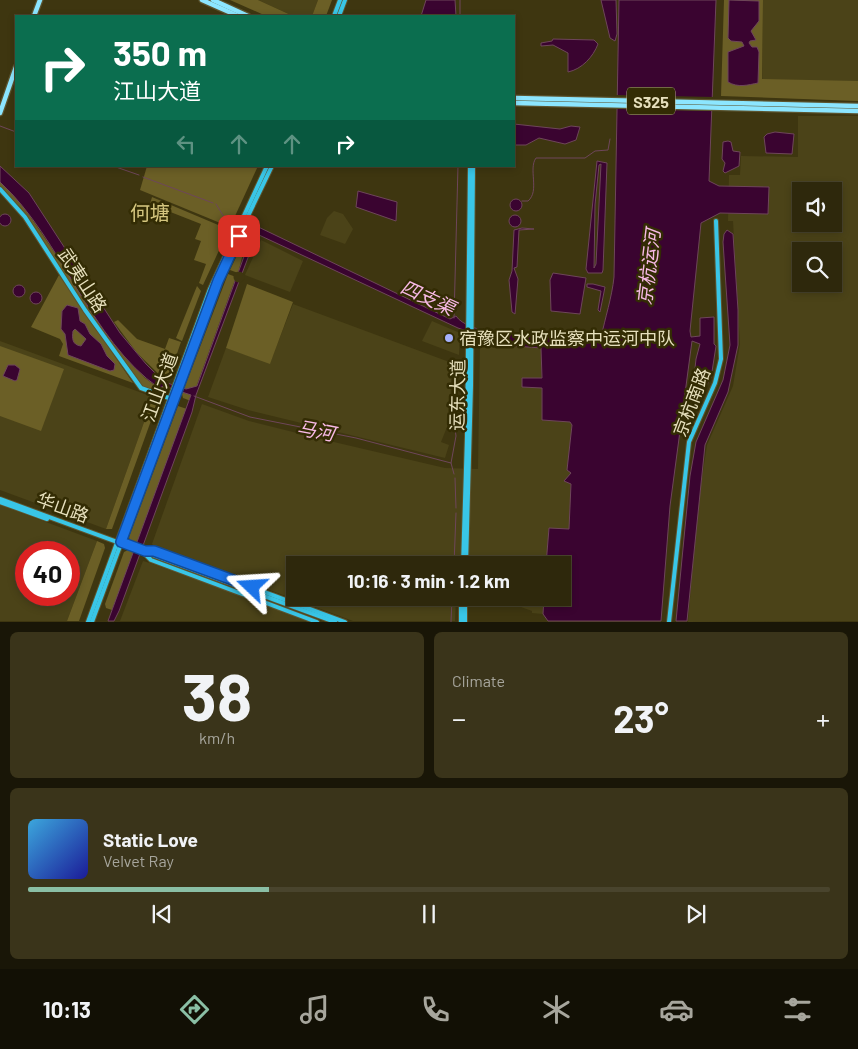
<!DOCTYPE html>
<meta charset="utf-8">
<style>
:root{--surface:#2e280c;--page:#3a341a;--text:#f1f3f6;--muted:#a7a69d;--line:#49442d;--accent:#8abfa5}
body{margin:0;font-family:Barlow,"Noto Sans SC",sans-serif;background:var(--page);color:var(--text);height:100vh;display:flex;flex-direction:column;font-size:19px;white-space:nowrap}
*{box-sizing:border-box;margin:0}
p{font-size:16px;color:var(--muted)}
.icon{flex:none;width:28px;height:28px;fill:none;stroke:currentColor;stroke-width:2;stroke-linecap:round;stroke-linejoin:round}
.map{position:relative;height:622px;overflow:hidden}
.panel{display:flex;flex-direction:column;gap:10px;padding:10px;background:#191607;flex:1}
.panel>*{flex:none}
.guide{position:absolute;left:15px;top:15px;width:500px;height:152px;border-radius:0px;box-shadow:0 2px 8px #0003,0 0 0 1px var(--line);background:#0b6e4f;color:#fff;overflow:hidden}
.fabs{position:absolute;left:792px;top:182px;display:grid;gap:10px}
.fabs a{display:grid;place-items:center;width:50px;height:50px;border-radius:0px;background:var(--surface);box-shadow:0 2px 8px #0003,0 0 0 1px var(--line);font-size:25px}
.speed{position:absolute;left:15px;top:541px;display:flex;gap:10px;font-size:25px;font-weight:700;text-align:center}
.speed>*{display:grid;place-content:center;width:65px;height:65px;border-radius:50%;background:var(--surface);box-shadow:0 2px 8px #0003,0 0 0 1px var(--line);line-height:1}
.speed .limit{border:8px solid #d22;background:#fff;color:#111}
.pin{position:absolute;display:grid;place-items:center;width:42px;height:42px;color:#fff;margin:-21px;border-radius:10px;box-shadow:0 2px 8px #0006}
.me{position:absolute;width:55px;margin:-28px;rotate:290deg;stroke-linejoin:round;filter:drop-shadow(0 0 4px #0008)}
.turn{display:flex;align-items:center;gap:18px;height:105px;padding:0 15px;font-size:22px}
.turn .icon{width:65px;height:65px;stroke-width:2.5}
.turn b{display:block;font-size:35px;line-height:42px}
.lanes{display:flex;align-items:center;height:48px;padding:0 15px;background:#0003;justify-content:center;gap:25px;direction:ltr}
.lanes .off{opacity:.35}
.big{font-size:38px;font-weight:700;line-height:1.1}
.panel .card{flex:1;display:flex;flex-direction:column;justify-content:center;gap:8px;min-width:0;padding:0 18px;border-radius:8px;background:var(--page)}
.panel .dial{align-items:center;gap:0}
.dial b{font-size:65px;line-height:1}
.song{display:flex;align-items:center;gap:15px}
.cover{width:60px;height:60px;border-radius:8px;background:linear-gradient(135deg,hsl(200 70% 55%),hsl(240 70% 35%))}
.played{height:5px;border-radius:2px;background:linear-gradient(90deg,var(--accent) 30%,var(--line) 30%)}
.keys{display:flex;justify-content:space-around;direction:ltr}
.heat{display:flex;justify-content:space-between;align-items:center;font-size:28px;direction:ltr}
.panel .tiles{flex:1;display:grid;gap:10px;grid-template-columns:1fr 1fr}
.card:last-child{grid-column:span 2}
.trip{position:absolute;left:286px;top:556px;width:285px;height:50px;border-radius:0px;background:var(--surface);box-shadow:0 2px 8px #0003,0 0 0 1px var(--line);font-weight:700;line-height:50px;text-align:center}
.tabs{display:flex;height:80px;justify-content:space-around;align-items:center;background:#121005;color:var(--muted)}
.tabs .icon{width:35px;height:35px}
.tabs .on{color:var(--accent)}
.tabs b{font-size:22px;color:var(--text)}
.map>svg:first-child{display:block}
.built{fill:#4b4318;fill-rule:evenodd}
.green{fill:#6b5f26}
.water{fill:#3a0430;stroke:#6e465a;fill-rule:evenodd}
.pier{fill:#3e3610}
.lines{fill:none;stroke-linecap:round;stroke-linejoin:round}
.stream{stroke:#6e465a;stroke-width:1}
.secondary-casing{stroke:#5c542f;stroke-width:6}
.primary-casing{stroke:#5c542f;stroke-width:7}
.secondary{stroke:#39c6e7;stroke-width:4}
.primary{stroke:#8ce6ff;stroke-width:4.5}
.route-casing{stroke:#114b97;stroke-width:12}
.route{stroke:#1a73e8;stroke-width:9}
.poi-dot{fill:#a6b1fc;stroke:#332c04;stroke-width:2}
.labels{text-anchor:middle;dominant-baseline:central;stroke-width:5;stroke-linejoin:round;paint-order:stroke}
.shield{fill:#332c04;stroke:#b0a985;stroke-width:1}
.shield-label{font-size:16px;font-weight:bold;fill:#e6dfbc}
.street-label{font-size:18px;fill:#e6dfbc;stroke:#332c04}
.poi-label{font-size:18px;fill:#e6dfbc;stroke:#332c04;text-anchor:start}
.water-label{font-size:19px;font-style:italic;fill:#f7b9e5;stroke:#332c04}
.quarter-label{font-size:20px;fill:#d5c67f;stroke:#332c04}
</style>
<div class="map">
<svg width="858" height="622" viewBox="0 0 858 622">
<rect width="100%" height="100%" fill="#3e3610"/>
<g class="built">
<polygon points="258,0 318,0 312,16 293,16"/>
<polygon points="763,0 858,0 858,101 762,97"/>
<path d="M798,116H858V621L688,622L698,505L707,445L733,386L740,344L733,221H728L729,175H740L741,156L798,157ZM801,191H834V224H801ZM801,251H834V284H801Z"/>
<polygon points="334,211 343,214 353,229 345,244 320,235 327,218"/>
<polygon points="261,240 303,261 290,292 245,275"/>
<polygon points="293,304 452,363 449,422 441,442 449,445 445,458 248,410 208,397 226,348 270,363"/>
<polygon points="432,321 460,333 459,355 422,341"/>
<polygon points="0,341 153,397 106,529 0,490"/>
<polygon points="480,343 541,348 542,420 570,422 572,425 568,466 571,473 569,529 549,528 546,565 295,565 295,598 456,598 455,621 353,621 156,548 152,544 202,404 249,421 321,439 445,468 478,469"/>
<path d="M0,505L97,541L67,621H0ZM26,552H69V595H26Z"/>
<polygon points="143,561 150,563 310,621 120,621"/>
<polygon points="496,598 544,598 543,614 532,613 532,611"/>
</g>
<g class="green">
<polygon points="230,0 258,0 293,16 264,15"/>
<polygon points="318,0 332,0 326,16 312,16"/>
<polygon points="724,0 763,0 762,79 858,81 858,101 721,96"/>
<polygon points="147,166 258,166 230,227 140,190"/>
<polygon points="0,182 19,200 120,349 145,378 159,388 165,386 162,393 146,389 140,384 107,341 21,208 0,188"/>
<polygon points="152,197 223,227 228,231 203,285 199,283 206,264 194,260 201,241 195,239 201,224 150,204"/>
<path d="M249,230L252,233C244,244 242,259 238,273L230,270Z"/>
<polygon points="228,274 236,277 191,401 183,398 182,394"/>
<polygon points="59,275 133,383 59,356 63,344 60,339 31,327"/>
<polygon points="247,284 293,302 270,364 226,348"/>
<polygon points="197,286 201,291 182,341 176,338"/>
<polygon points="118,320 137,339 165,349 169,338 181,342 167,382 137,353 114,322"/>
<polygon points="0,346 64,369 41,431 0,416"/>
<polygon points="153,397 157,404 112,529 106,529"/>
<polygon points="178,406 187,409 136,546 130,543 129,537"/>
<polygon points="97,541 104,544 105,548 79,621 67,621"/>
<polygon points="128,550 134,552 112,610 106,608 105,604 124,552"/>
</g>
<g class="water">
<polygon points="426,0 455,0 456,16 421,16"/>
<polygon points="601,0 616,0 617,34 615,41 610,38"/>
<path d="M619,0H716L709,181L719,186L769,187L768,214L720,213L701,223L690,331L691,337L700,336V318L714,317V344L716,346L711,378L703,391L693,387L696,359L700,344L692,341L670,506L661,621H548L543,614L544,598H562V565H546L549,528L569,529L571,484L564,481L571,473L567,470L572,425L570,422L542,420V388L522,387V378H542L541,348L489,344L487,334L480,332L475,334L458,328L259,235L249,255L196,395L192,412L119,611L114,621H108L191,395L164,386L159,388C90,340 62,239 0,182V166L29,193L120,333L146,364L164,382L186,389L197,386L246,251V243L252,233L247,229L250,223L450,319L456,316C462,325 478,329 488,332L597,340L601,338C605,318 612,297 614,277Z"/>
<path d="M729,0L759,1V21L751,31L756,40L750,41L749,43L752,47H757L759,52L758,83C748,85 738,88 728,82V52L744,46L742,42L731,41L728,38Z"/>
<path d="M553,39L594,40L598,44C593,57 582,69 568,72V53L553,45L541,46V43L552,41Z"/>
<polygon points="514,124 560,129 571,126 580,127 576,140 565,144 539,138 526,145 514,145"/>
<polygon points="775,132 794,134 792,154 766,153 764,137 767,134"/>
<polygon points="728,141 731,142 733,151 740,152 739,166 725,173 723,171 725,163 722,159 723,142"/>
<path d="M597,161L607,163L603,270L602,273H588L586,269ZM601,164L596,264L594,268L595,205L599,165Z"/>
<polygon points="358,191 397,202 396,221 356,207"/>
<circle cx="516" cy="205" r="6"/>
<circle cx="5" cy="220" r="6"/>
<circle cx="515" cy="221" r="6"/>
<polygon points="522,228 534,229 519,230 517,267 514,268 518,279 515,314 512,312 509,280 512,271 514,230"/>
<polygon points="727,230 733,234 738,310 738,345 728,392 705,445 687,621 676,621 690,476 696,442 723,380 730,345 723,242 724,234"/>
<polygon points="553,273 586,278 580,314 551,311 550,280"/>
<polygon points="593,284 605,287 600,312 598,310 601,291 587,287 587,284"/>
<circle cx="19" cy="291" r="6"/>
<circle cx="36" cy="298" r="6"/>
<path d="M67,305L78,308L80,321L85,324L90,334L101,344L107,356L115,364L114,370L110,371L68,355L65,334L61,329L62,311ZM75,329L86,339L81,346C72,345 72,338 73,331Z"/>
<polygon points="8,365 15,365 20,369 17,380 15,381 3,376"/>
</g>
<g class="pier">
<polygon points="615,95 715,97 714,111 615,109"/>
<circle cx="239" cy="277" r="5.5"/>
</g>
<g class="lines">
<g class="stream">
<polyline points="460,0 460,16"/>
<polyline points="0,126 16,132"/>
<polyline points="113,166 139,175"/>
<polyline points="143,177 213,203"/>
<path d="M522,201H528C540,191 528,169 536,158H585L595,151L608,150L610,139"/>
<polyline points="216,204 224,217 233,221"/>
<polyline points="454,318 458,166"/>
<polyline points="194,396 250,417 356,438 451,463"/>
<polyline points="454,474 451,463 456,436 453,414 456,364"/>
<polyline points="455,478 456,508"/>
<polyline points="454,565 456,513"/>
<polyline points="451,622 452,598"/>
</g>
<defs>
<g id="secondary">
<polyline points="334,16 340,0"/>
<polyline points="339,16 345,0"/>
<polyline points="0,189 25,217 85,310 141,388 169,398"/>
<polyline points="0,499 335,622"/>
<polyline points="0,502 47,519"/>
<polyline points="147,551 154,551 345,622"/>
<polyline points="144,553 151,560 317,622"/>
<polyline points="463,565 467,436 470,166"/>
<polyline points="466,565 471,386 473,166"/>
<polyline points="88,622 210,289 267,166"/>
<polyline points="92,622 222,270 272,166"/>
<polyline points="461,622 461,598"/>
<polyline points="465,622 465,598"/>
<polyline points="669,622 689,442 715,383 721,359 716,221"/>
</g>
<g id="primary">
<polyline points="202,0 238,16"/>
<polyline points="213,0 248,16"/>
<polyline points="34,16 40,0"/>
<polyline points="514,98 858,106"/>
<polyline points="514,103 858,111"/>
<polyline points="0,113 16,67"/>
</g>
</defs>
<use href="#secondary" class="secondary-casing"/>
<use href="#primary" class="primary-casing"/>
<use href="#secondary" class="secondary"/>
<use href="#primary" class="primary"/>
</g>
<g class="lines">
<defs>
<polyline id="route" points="239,236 218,281 121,542 145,551 154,551 252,587"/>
</defs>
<use href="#route" class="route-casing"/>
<use href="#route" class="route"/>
</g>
<circle class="poi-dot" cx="449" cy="338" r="5"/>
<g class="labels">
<rect class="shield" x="627" y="87.5" width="48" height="27" rx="4"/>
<g class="shield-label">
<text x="651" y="101">S325</text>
</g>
<g class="street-label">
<text transform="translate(83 280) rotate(57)">武夷山路</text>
<text transform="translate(159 387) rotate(-70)">江山大道</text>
<text transform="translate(457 395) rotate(-89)">运东大道</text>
<text transform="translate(691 402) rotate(-69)">京杭南路</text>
<text transform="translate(63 507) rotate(20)">华山路</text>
</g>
<g class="poi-label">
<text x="459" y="338">宿豫区水政监察中运河中队</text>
</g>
<g class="water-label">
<text transform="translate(648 267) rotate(-83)">京杭运河</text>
<text transform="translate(428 297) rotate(25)">四支渠</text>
<text transform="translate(316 430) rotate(11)">马河</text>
</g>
<g class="quarter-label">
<text x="150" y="212">何塘</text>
</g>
</g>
</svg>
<div class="fabs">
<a><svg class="icon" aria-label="sound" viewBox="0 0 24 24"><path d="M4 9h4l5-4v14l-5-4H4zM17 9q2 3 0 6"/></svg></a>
<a><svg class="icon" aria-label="search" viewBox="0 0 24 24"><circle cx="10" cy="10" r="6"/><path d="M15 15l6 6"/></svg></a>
</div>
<div class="speed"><div class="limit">40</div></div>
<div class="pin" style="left:239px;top:236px;background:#d93025"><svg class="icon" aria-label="arrive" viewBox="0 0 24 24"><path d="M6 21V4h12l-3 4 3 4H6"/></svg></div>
<svg class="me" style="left:252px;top:587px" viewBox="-20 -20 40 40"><path d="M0-17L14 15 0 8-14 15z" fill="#1a73e8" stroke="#fff" stroke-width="4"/></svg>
<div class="trip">10:16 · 3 min · 1.2 km</div>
<div class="guide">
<div class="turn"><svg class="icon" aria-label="right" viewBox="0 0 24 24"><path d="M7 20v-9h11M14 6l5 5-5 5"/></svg><div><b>350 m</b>江山大道</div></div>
<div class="lanes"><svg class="icon off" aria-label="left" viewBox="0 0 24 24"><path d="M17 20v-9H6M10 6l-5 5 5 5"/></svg><svg class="icon off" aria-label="ahead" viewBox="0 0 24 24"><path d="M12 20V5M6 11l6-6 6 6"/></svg><svg class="icon off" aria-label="ahead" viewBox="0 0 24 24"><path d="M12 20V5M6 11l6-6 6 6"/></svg><svg class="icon" aria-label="right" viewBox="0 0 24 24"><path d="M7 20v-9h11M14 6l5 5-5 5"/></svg></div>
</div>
</div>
<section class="panel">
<div class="tiles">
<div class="card dial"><b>38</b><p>km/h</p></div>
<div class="card"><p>Climate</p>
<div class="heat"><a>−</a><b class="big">23°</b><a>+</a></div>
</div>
<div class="card">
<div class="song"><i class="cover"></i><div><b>Static Love</b><p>Velvet Ray</p></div></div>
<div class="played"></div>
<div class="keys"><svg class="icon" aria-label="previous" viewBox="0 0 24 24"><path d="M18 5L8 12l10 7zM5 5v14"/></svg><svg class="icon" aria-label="pause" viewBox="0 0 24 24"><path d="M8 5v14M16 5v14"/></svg><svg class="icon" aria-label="next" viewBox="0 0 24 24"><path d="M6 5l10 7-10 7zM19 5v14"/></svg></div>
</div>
</div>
</section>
<nav class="tabs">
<b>10:13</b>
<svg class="icon on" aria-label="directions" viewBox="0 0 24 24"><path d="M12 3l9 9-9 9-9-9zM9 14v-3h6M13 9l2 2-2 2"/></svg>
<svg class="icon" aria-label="music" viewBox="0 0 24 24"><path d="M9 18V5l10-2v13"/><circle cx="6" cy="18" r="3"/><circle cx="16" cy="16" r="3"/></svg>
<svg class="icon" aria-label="phone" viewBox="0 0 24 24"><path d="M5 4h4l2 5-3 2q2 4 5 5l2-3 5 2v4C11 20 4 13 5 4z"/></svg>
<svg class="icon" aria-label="climate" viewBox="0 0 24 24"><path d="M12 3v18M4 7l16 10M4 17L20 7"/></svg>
<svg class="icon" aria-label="car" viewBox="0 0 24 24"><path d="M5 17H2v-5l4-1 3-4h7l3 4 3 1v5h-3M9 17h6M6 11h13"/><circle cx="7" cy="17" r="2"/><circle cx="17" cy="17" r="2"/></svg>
<svg class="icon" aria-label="filters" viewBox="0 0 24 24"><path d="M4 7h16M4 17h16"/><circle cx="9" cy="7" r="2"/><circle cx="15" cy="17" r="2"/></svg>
</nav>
